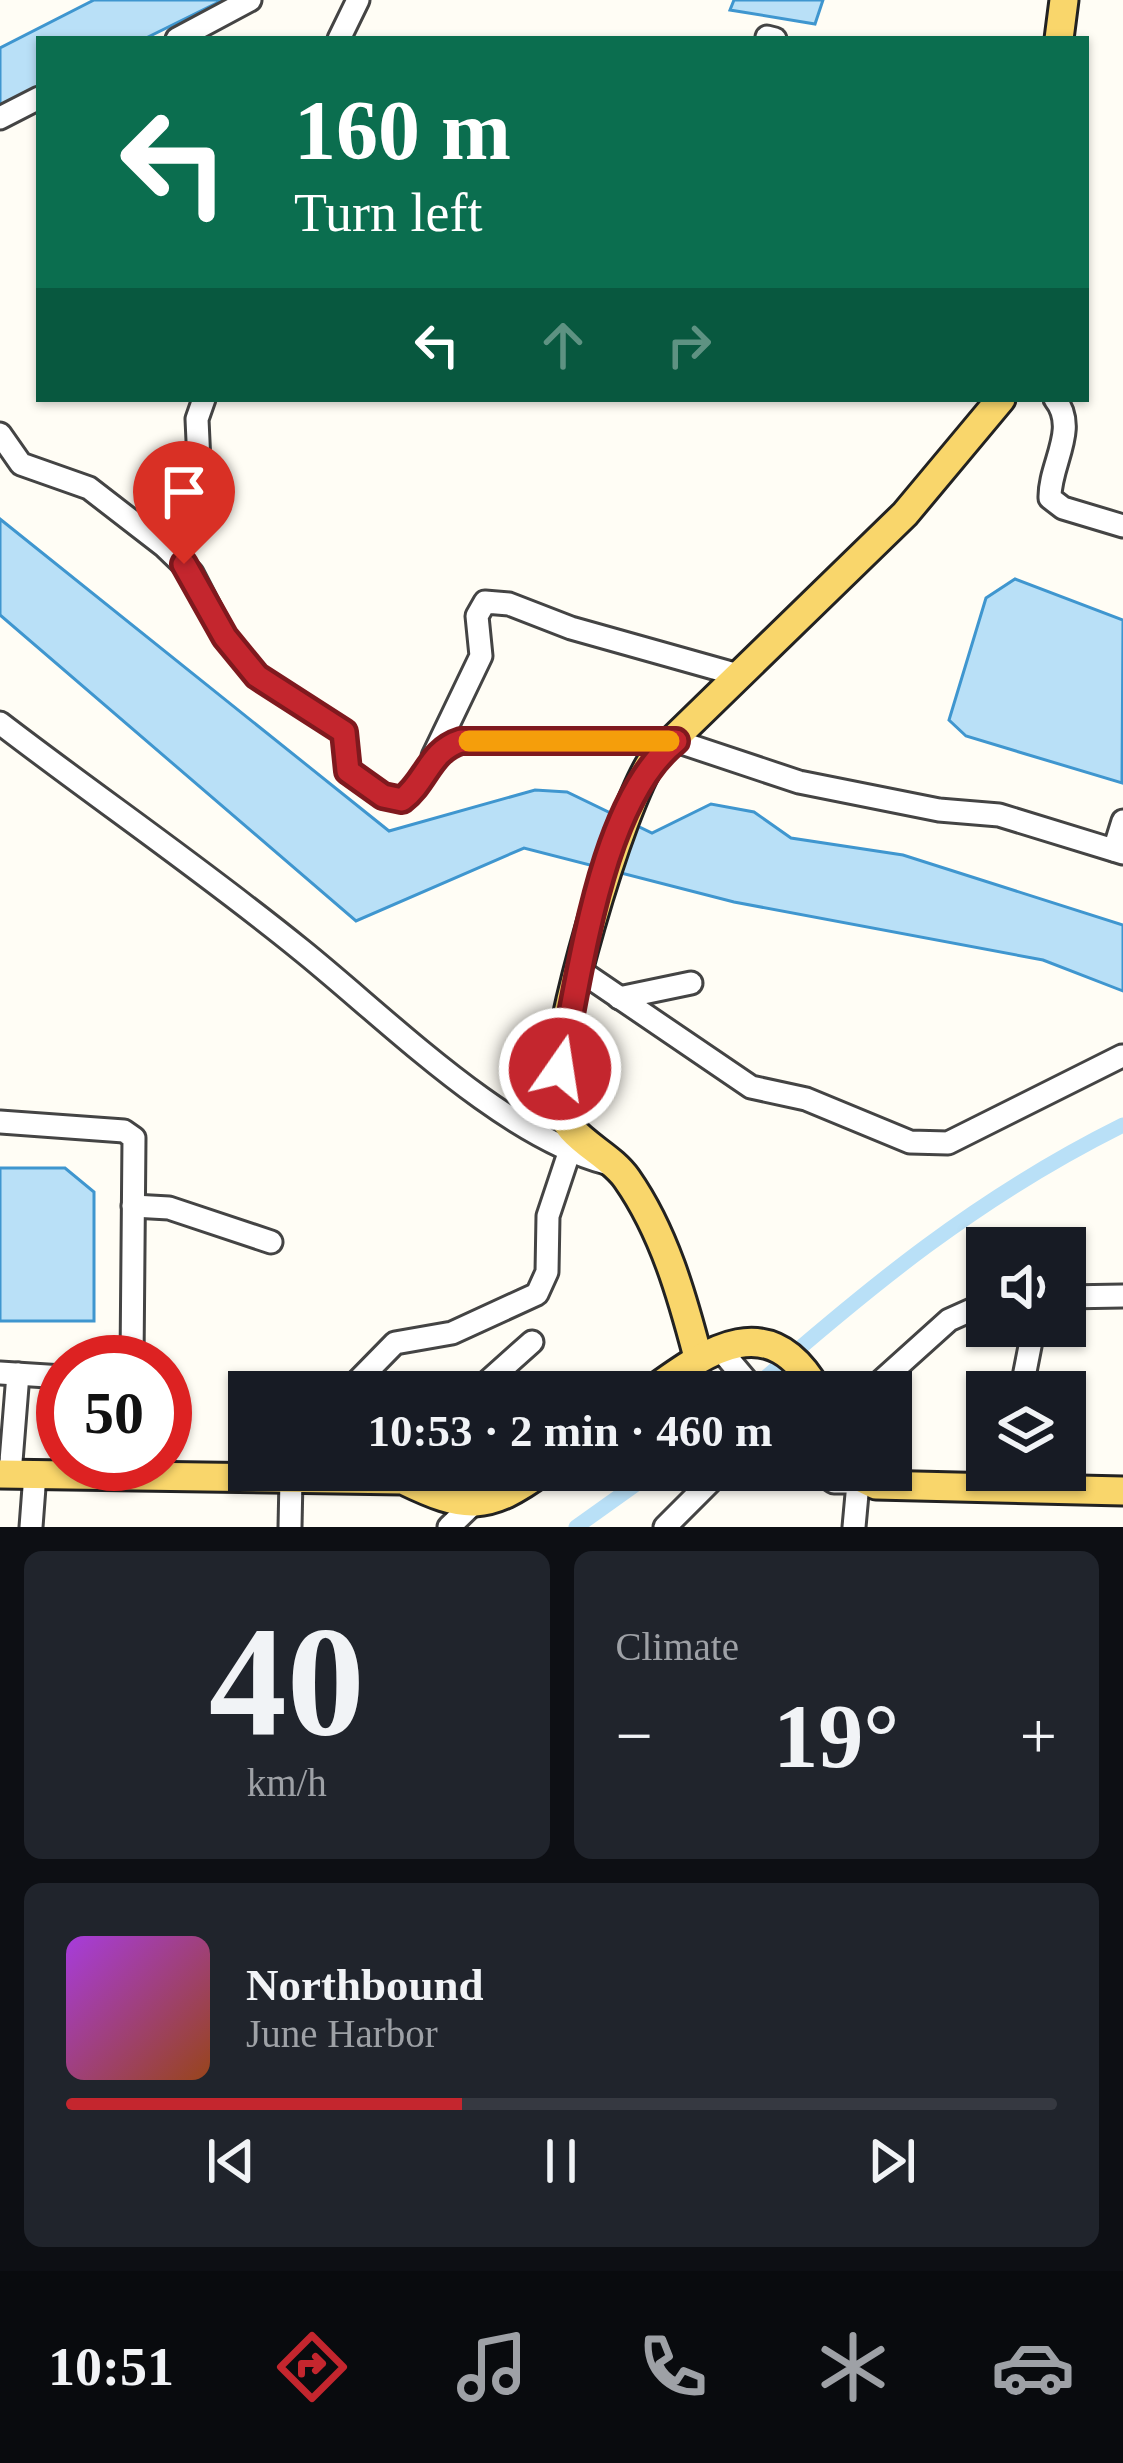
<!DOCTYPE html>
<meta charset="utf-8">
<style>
:root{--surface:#171b24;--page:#20242c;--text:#f1f3f6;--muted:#9ea1a6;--line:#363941;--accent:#c4262e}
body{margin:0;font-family:"Times New Roman",serif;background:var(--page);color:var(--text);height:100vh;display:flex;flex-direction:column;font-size:45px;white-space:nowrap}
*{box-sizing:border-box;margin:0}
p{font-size:39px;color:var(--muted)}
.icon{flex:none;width:66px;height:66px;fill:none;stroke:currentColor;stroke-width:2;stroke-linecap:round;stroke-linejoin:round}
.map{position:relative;height:1527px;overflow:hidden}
.sheet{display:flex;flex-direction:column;gap:24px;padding:24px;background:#0d0f14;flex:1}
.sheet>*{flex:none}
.top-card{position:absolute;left:36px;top:36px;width:1053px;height:366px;border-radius:0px;box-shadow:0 3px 9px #0004;background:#0b6e4f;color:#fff;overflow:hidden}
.tools{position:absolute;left:966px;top:1227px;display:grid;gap:24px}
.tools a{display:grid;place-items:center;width:120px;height:120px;border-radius:0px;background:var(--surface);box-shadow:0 3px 9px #0004;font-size:60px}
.speed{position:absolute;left:36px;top:1335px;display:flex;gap:24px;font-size:60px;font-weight:700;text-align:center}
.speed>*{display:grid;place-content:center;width:156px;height:156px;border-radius:50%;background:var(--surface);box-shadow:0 3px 9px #0004;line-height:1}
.speed .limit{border:18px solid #d22;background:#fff;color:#111}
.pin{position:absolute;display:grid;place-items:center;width:102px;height:102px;color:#fff;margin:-123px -51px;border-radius:50% 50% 50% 0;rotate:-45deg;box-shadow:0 0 12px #0007}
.pin .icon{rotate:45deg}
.me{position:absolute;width:132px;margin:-66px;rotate:13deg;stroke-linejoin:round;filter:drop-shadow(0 0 9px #0008)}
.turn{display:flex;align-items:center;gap:42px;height:252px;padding:0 60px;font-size:54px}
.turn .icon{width:156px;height:156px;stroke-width:2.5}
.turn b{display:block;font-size:84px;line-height:102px}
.lanes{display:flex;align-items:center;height:114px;padding:0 60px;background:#0003;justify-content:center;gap:60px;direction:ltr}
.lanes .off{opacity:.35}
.big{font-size:90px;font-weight:700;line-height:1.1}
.sheet .card{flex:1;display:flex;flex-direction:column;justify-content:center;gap:18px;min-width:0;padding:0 42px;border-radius:18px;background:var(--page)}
.sheet .dial{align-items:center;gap:0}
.dial b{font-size:156px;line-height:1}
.song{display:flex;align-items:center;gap:36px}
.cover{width:144px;height:144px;border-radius:18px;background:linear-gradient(135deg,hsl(280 70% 55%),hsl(20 70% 35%))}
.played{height:12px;border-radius:6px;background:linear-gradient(90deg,var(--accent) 40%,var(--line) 40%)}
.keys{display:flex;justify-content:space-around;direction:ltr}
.heat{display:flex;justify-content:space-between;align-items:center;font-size:66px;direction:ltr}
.sheet .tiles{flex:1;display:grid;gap:24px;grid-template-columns:1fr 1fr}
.card:last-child{grid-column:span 2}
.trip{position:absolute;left:228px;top:1371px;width:684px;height:120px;border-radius:0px;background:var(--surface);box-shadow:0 3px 9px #0004;font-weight:700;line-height:120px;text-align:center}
.menu{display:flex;height:192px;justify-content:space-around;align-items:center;background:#090b0e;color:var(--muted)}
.menu .icon{width:84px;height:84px}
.menu .on{color:var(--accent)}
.menu b{font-size:54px;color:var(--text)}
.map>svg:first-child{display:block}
.water{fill:#b9e0f7;stroke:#3f96cf;stroke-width:3}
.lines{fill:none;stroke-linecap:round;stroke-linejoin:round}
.canal{stroke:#b9e0f7;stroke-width:15}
.minor-casing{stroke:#444;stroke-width:27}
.major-casing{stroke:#222;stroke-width:33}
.minor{stroke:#fff;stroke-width:21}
.major{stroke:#f9d66b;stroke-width:27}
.route-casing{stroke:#7f191e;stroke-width:30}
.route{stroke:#c4262e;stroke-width:21}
.slow{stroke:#f59e0b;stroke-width:21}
</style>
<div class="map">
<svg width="1123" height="1527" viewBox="0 0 1123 1527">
<rect width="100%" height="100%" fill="#fffdf5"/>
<g class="water">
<polygon points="94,0 223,0 144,39 39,39 39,91 0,111 0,48"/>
<polygon points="734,0 823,0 815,24 730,10"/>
<polygon points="0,519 389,831 535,790 567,792 652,833 711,804 754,812 791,838 903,855 1123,925 1123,991 1043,960 734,902 524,848 356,921 0,615"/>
<polygon points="1015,579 1123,620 1122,783 966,736 949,720 986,598"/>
<polygon points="0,1168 65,1168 94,1192 94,1321 0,1321"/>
</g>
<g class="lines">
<g class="canal">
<path d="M749,1392C870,1286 978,1197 1123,1125"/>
<polyline points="576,1527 656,1470"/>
</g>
<defs>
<g id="minor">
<polyline points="767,37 775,39"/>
<polyline points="177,39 250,0"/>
<polyline points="339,39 358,0"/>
<polyline points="0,118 39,98"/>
<path d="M1055,399C1079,429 1049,465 1050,498L1063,508L1123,526"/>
<path d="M0,434L21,464L89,488L164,546L192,573L225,637L257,676L344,732L348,771L383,797L402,800C427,781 429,751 461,741H676L799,782L939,810L999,815L1123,853"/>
<polyline points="172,553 200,485 197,419 204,399"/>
<path d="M0,723C99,799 203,870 300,949C386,1018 501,1135 606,1163"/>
<polyline points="433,756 481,656 477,616 485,602 509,604 571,628 742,676"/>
<polyline points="1114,850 1123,821"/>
<polyline points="582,972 751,1087 806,1099 910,1142 948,1143 1122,1056"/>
<polyline points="619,998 691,983"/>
<polyline points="0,1122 124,1131 134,1138 132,1362"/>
<polyline points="133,1206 169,1208 271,1242"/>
<polyline points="1065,1297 1123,1296"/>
<polyline points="719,1348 756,1392"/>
<polyline points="0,1373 63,1377"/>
<polyline points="347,1392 395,1343 452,1333 537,1294 547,1272 548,1216 569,1153"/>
<polyline points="476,1392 532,1342"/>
<polyline points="869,1392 949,1320 987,1303"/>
<polyline points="1021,1392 1034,1326"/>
<polyline points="816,1470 834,1482 867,1482"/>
<polyline points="10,1474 18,1374"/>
<polyline points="242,1478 249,1431"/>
<polyline points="31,1527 35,1474"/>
<polyline points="290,1527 291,1479"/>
<polyline points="449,1527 474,1503"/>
<polyline points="665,1527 722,1470"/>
<polyline points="854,1527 858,1483"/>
</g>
<g id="major">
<polyline points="1059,39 1064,0"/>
<path d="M698,1357C682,1296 664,1232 627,1179C607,1150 563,1139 557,1099C549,1048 622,800 654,758L905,514L1001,399"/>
<path d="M650,1392C709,1349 770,1306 818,1392"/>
<polyline points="845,1470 876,1485 1123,1491"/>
<path d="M0,1474L403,1480C465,1510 487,1512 544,1470"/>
</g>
</defs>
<use href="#minor" class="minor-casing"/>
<use href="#major" class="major-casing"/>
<use href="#minor" class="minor"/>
<use href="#major" class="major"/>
</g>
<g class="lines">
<defs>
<path id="route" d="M184,564L225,637L257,676L344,732L348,771L383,796L402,800C427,781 429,751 461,741H676C599,802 581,975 560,1069"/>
</defs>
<use href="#route" class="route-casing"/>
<use href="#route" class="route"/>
<polyline class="slow" points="469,741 669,741"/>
</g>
</svg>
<div class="tools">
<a><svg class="icon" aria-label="sound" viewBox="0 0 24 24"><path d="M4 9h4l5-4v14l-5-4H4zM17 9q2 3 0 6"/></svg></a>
<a><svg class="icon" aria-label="layers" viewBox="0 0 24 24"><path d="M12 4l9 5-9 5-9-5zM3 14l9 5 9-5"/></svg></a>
</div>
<div class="speed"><div class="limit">50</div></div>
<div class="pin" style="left:184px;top:564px;background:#d93025"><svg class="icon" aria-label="arrive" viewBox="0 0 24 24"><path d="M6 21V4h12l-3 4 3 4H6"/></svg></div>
<svg class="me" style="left:560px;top:1069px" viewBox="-20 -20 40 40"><circle r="17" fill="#c4262e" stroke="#fff" stroke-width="3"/><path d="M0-11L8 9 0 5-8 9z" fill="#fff"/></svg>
<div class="trip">10:53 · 2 min · 460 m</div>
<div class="top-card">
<div class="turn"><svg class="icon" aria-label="left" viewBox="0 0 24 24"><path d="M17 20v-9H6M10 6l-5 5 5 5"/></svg><div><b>160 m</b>Turn left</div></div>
<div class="lanes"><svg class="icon" aria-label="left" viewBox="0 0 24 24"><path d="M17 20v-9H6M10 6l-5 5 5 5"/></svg><svg class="icon off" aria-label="ahead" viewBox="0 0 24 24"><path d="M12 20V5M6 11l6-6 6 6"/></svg><svg class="icon off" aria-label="right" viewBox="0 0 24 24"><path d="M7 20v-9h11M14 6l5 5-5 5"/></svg></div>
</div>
</div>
<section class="sheet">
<div class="tiles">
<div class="card dial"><b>40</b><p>km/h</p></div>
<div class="card"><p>Climate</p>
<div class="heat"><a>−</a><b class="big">19°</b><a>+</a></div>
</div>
<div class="card">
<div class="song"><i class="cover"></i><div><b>Northbound</b><p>June Harbor</p></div></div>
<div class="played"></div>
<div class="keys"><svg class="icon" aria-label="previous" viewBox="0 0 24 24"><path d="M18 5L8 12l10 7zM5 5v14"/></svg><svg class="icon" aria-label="pause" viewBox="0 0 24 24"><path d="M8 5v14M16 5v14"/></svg><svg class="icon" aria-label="next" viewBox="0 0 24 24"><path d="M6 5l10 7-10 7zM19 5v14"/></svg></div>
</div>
</div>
</section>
<nav class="menu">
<b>10:51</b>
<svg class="icon on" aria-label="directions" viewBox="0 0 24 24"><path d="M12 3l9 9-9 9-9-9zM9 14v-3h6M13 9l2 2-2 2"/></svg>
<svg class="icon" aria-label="music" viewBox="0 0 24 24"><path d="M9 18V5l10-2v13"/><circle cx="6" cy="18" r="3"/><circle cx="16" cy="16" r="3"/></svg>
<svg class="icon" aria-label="phone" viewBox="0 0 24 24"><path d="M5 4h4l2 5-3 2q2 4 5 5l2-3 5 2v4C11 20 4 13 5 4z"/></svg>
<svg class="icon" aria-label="climate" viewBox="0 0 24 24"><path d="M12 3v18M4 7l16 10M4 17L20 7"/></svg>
<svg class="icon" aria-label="car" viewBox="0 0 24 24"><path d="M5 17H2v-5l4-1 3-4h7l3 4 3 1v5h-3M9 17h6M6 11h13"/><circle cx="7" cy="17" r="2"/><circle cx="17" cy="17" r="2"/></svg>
</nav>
